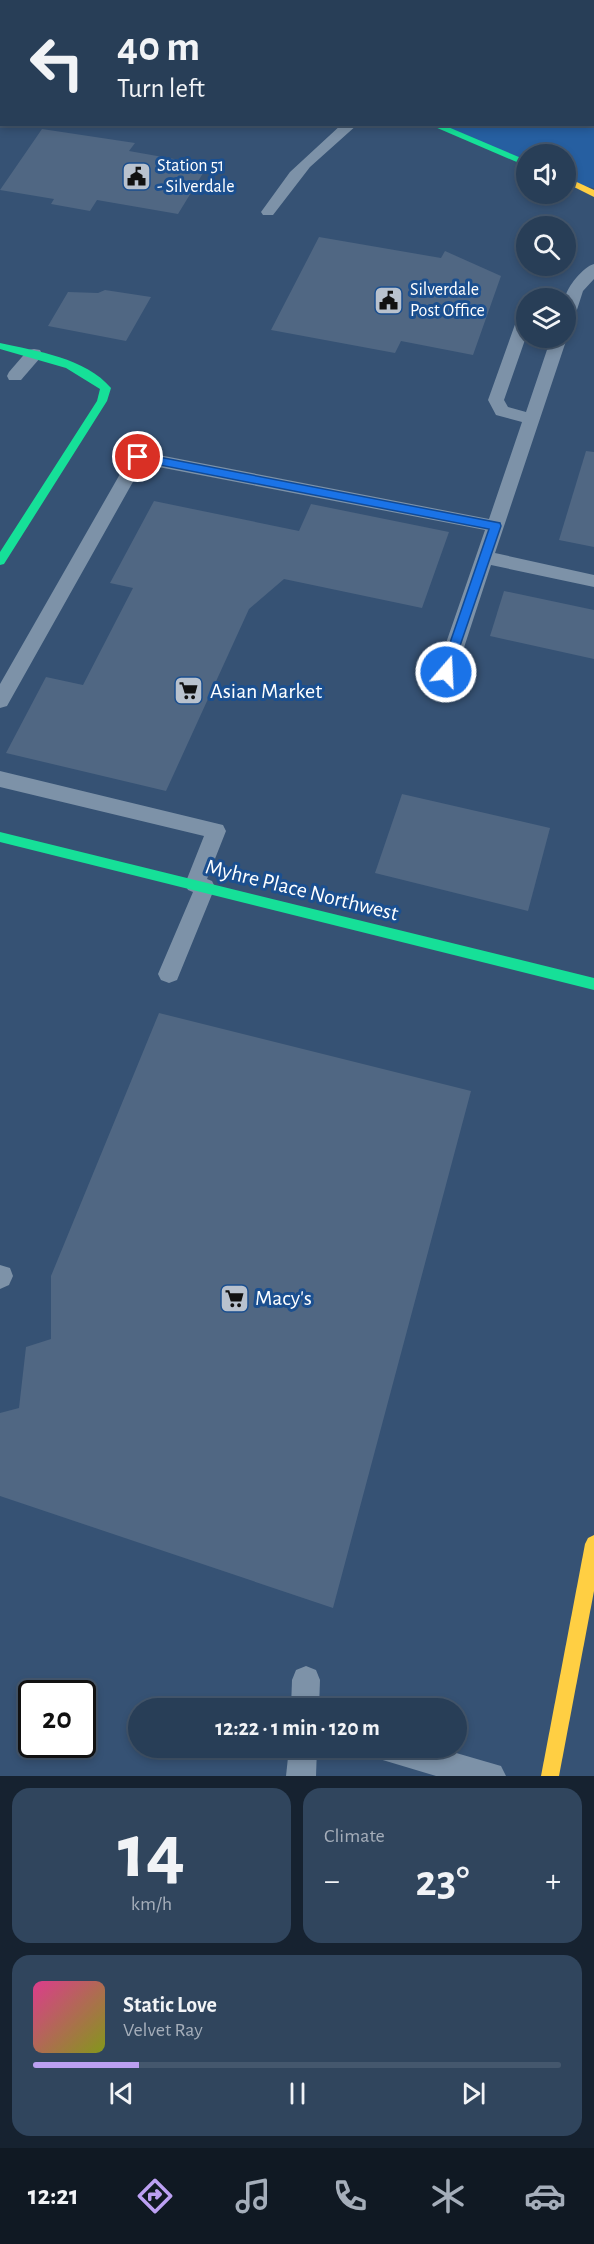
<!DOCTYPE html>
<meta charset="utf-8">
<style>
:root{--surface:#283e57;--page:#30455d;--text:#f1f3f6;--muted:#a5aeba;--line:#44576d;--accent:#bca0f2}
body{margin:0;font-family:"Alegreya Sans",sans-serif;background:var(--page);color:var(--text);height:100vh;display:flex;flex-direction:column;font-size:22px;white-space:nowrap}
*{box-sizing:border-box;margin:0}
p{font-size:20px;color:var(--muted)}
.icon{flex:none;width:33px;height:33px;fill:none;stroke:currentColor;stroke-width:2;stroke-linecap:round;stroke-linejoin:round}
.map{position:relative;height:1776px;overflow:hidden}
.panel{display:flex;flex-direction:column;gap:12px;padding:12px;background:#162230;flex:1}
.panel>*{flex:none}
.top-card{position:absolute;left:0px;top:0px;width:594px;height:126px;box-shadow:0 3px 9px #0003,0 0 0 2px var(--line);background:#283e57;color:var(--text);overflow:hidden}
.tools{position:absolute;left:516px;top:144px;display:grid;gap:12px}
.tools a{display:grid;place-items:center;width:60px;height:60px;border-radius:50%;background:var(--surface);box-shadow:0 3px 9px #0003,0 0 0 2px var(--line);font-size:30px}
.speed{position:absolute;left:18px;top:1680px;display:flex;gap:12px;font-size:30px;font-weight:700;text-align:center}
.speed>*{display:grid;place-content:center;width:78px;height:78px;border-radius:50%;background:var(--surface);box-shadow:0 3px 9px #0003,0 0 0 2px var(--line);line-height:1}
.speed .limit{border:3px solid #111;border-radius:9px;background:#fff;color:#111}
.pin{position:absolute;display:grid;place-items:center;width:51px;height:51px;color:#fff;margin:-26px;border:3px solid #fff;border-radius:50%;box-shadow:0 2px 6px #0007}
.me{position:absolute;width:66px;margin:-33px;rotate:19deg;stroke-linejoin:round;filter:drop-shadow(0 0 4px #0008)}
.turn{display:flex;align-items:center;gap:21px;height:126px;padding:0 18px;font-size:27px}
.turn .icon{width:78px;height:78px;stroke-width:2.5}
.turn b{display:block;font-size:42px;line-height:51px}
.big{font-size:45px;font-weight:700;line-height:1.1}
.panel .tile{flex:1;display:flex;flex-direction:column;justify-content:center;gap:9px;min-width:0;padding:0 21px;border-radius:18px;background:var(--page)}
.panel .dial{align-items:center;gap:0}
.dial b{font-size:78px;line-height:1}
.song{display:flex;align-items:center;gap:18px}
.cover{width:72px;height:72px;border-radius:9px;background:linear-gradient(135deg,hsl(330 70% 55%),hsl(70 70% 35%))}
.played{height:6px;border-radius:3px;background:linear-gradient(90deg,var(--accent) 20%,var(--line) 20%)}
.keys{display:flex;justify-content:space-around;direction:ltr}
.heat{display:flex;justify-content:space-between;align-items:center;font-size:33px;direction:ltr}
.panel .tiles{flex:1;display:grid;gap:12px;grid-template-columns:1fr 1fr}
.tile:last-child{grid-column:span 2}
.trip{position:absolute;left:128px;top:1698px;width:339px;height:60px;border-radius:30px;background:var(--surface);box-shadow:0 3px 9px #0003,0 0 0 2px var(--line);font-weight:700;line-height:60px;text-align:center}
.tab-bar{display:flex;height:96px;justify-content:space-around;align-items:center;background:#101923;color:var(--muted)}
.tab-bar .icon{width:42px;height:42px}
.tab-bar .current{color:var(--accent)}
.tab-bar b{font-size:27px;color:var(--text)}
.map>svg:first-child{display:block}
.green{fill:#265fa1}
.building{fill:#506783}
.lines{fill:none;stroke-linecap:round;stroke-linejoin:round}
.lane{fill:#7d92a8;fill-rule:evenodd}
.fast{fill:#16e098;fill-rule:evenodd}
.slow{fill:#ffcf43;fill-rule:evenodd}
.route{fill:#1a73e8;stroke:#114b97;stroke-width:1.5}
.labels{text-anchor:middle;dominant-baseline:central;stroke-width:6;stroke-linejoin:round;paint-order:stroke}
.far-poi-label{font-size:18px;fill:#fff;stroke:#1b4f8f;text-anchor:start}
.poi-label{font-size:22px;fill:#fff;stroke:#1b4f8f;text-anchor:start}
.street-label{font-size:22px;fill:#fff;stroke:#1b4f8f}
</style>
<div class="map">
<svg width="594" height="1776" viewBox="0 0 594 1776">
<rect width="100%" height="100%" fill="#365274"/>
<polygon class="green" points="131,0 594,0 594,188 582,186 566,180 566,154 526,154 526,163 432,125 592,124 592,2"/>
<g class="building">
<polygon points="42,129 135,143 129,151 208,165 178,214 97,200 90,211 51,204 54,199 0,190"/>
<polygon points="319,237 441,258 445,251 501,276 473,355 401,341 395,353 271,330"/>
<polygon points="105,290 151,297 126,341 48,326 68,292 98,293"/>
<polygon points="586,451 594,452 594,547 559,540"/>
<polygon points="154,501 299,531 311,504 449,532 422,608 284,579 249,609 166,791 6,753 46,677 83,685 133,588 110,583"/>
<polygon points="504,591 594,610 594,659 490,636"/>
<polygon points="402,794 550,828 528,911 375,873"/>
<polygon points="159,1013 471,1091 333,1608 0,1496 0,1413 19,1408 26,1347 51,1339 51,1276"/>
</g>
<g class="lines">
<g class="lane">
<polygon points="342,124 358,124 310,167 273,215 263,215 261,212 290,172"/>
<path d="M594,264V279L583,291L574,319L572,322L566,324C566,316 564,306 565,298C567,287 583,267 594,264Z"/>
<polygon points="526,311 526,337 504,400 508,407 526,412 551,338 566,336 567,338 495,553 594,575 594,587 491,565 456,672 453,677 446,679 439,677 436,672 485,530 143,464 7,706 0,708 0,684 132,453 138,451 489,519 522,422 496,415 488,400 518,316"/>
<polygon points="34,349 40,350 42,354 40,358 21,380 9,380 7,376 9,372 28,350"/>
<polygon points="0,771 223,825 226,831 207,879 212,881 215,887 177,980 169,983 161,980 158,974 193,892 188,890 185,884 204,836 0,787"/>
<polygon points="0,1265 10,1268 13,1276 9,1285 0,1289"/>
<polygon points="306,1666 316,1670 320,1680 319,1708 291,1708 292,1680 296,1670"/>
<polygon points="289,1748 317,1748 316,1776 286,1776"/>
<polygon points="372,1748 439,1748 501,1766 506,1776 436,1776 376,1758"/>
</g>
<g class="fast">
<polygon points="127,0 137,0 138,2 128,2"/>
<polygon points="428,124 441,124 526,160 526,166"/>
<path d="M0,343C36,351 86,358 111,388L107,401L4,564L0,565V552L97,401L100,389L66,368L0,349Z"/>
<polygon points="0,832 594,978 594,990 0,842"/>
</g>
<g class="slow">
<polygon points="566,177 594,190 594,197 566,183"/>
<polygon points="594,1535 594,1591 559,1776 541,1776 585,1544 588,1538"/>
</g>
</g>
<polygon class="route" points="138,453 500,523 501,526 450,675 446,676 440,672 489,529 134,460 134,454"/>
<defs>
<symbol id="civic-square" viewBox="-11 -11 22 22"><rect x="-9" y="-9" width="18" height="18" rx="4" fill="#b9c2ce" stroke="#1b4f8f"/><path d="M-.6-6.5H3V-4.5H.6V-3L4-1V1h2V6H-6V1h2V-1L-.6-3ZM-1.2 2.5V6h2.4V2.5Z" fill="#111"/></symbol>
<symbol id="supermarket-square" viewBox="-11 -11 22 22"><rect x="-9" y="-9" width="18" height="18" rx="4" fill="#b9c2ce" stroke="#1b4f8f"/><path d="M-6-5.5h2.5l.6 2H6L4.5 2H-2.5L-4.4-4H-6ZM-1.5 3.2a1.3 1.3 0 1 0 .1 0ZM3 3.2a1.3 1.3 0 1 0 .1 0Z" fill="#111"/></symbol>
</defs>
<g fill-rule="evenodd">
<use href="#civic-square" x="120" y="160" width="33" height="33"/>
<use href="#civic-square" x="372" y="284" width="33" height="33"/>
<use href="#supermarket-square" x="172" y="674" width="33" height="33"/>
<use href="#supermarket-square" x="218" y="1282" width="33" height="33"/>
</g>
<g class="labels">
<g class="far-poi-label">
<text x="157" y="166">Station 51<tspan x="157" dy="21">- Silverdale</tspan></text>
<text x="410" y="290">Silverdale<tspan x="410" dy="21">Post Office</tspan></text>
</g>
<g class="poi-label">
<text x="210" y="691">Asian Market</text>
<text x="255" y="1298">Macy's</text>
</g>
<g class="street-label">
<text transform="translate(302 890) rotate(14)">Myhre Place Northwest</text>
</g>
</g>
</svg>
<div class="tools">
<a><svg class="icon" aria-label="sound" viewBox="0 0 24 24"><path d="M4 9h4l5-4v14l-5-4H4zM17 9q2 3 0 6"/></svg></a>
<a><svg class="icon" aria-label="search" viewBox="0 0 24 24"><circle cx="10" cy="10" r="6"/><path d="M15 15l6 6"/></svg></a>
<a><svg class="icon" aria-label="layers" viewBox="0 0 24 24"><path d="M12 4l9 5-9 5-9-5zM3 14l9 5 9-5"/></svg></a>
</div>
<div class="speed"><div class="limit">20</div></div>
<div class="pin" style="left:138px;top:457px;background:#d93025"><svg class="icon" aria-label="arrive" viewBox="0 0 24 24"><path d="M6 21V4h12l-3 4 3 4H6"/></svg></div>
<svg class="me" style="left:446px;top:672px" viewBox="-20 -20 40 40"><circle r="17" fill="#1a73e8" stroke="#fff" stroke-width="3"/><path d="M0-11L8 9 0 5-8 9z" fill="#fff"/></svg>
<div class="trip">12:22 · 1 min · 120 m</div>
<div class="top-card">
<div class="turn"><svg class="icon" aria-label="left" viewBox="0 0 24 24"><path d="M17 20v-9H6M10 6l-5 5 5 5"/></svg><div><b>40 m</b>Turn left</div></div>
</div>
</div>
<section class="panel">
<div class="tiles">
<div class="tile dial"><b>14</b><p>km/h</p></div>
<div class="tile"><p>Climate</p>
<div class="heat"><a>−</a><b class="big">23°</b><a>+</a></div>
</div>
<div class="tile">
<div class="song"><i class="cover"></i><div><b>Static Love</b><p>Velvet Ray</p></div></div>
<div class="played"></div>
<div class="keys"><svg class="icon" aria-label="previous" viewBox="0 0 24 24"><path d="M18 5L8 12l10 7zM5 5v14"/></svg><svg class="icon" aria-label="pause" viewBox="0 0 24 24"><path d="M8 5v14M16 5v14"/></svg><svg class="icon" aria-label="next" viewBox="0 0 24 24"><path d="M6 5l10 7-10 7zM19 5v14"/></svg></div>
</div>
</div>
</section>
<nav class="tab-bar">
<b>12:21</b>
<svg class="icon current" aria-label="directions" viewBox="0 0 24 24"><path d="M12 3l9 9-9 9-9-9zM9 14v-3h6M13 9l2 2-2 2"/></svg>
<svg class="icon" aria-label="music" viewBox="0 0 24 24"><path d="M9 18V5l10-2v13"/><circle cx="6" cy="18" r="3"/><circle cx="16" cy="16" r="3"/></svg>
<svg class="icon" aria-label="phone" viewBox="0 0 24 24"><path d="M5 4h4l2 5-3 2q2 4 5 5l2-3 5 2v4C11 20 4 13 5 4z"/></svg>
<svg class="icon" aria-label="climate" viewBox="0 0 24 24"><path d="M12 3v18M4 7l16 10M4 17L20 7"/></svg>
<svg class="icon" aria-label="car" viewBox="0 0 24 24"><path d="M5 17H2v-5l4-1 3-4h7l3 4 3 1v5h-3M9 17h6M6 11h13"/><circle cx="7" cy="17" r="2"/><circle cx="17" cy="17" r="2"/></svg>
</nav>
